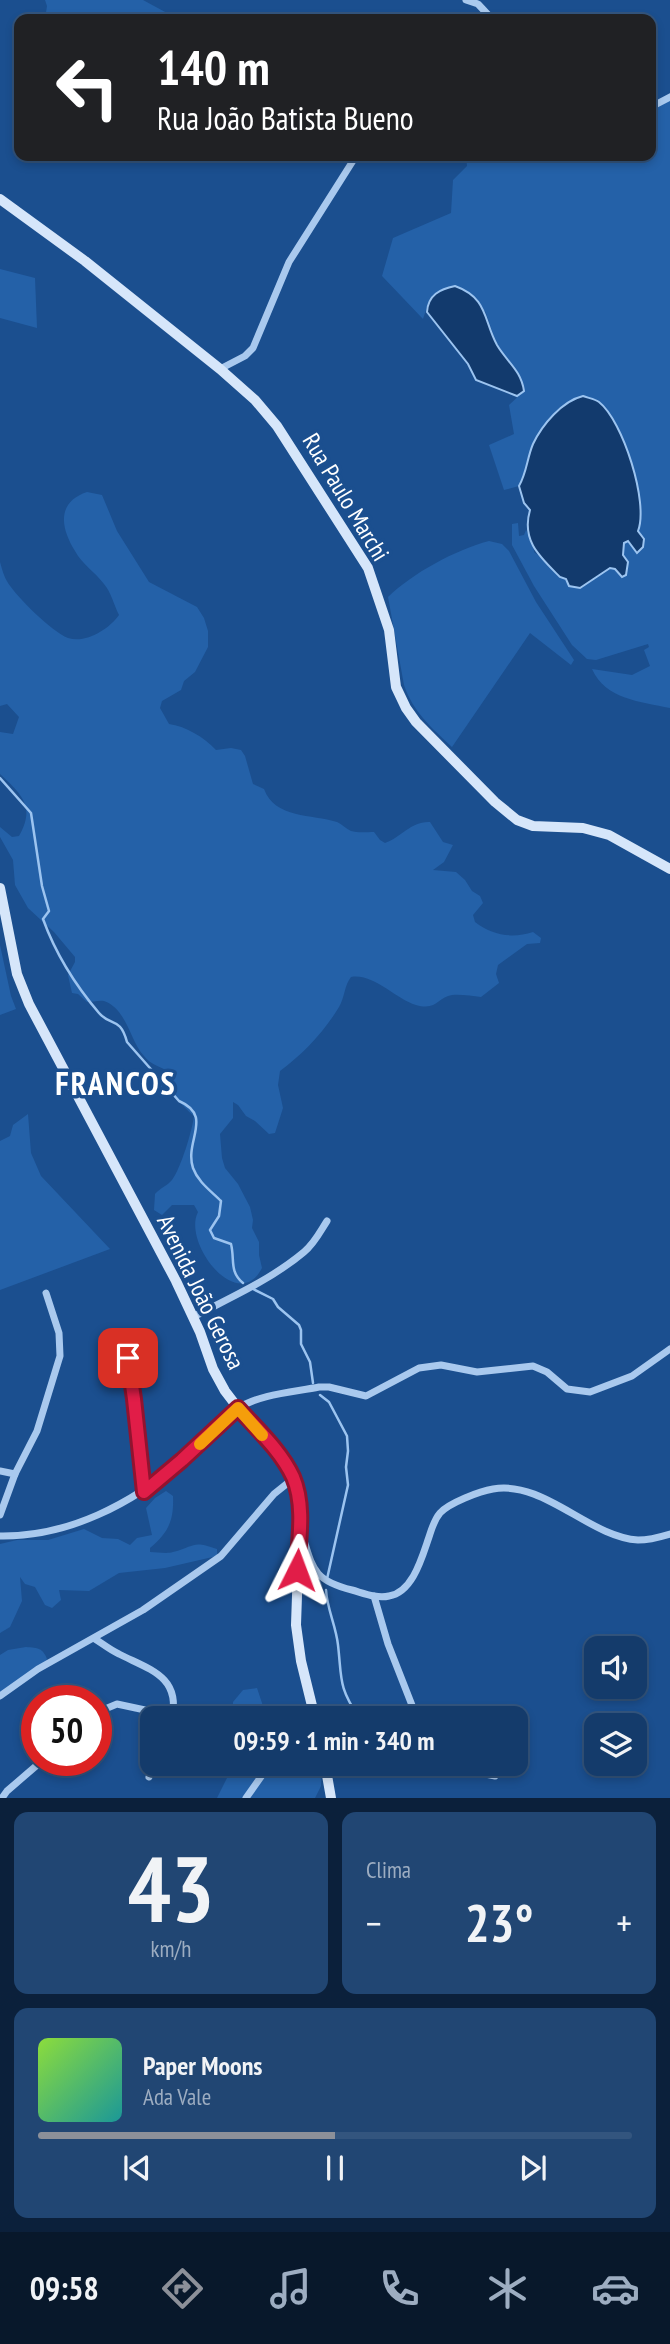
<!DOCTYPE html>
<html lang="pt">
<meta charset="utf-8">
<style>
:root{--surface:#143b6b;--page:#214673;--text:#f1f3f6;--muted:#9dadc1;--line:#33557e;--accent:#8c9099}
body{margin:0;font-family:"PT Sans Narrow",sans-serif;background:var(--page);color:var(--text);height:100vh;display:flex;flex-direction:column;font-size:26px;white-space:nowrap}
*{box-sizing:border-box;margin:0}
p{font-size:23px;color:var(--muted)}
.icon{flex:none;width:38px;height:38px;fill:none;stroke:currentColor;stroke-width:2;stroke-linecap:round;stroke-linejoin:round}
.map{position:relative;height:1798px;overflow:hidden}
.sheet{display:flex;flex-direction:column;gap:14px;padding:14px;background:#0b203b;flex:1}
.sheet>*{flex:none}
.banner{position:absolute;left:14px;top:14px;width:642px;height:147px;border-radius:14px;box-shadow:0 4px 10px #0003,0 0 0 2px var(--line);background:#202124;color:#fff;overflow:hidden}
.tools{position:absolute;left:584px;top:1636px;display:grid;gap:14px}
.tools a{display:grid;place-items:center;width:63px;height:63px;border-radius:14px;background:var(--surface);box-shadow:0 4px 10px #0003,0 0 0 2px var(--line);font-size:35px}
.speed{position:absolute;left:21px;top:1685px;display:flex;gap:14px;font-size:35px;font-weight:700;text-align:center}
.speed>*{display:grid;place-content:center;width:91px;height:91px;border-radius:50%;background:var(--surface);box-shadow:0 4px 10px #0003,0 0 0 2px var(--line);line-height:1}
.speed .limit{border:10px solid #d22;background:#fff;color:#111}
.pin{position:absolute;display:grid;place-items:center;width:60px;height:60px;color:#fff;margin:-30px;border-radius:14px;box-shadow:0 4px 10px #0006}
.me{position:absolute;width:77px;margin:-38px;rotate:3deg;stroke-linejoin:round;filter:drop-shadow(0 0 5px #0008)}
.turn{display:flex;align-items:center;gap:24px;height:147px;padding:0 28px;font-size:32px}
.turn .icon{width:91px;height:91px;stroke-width:2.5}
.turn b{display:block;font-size:49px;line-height:60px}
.big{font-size:52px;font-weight:800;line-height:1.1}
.sheet .tile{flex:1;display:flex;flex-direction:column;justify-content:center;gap:10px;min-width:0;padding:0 24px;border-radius:14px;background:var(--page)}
.sheet .dial{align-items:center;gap:0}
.dial b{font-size:91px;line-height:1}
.song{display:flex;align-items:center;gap:21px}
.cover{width:84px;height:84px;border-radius:10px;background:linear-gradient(135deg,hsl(90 70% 55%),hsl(180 70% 35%))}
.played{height:7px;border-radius:4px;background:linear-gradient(90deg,var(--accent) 50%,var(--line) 50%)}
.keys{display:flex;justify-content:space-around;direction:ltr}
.heat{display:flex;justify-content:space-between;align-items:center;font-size:38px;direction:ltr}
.sheet .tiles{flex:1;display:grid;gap:14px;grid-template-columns:1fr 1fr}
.tile:last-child{grid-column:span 2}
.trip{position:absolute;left:140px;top:1706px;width:388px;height:70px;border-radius:14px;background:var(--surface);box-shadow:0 4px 10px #0003,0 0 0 2px var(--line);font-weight:800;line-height:70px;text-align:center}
.dock{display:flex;height:112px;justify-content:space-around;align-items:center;background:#08182b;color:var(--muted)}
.dock .icon{width:49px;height:49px}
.dock .on{color:var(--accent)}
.dock b{font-size:32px;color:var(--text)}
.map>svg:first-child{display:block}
.green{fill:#2461a8}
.water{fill:#123a6d;stroke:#9cc4f0;stroke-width:2}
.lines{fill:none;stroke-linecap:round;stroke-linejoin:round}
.stream{stroke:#9cc4f0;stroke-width:2.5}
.street{stroke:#a9c9ee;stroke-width:7}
.secondary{stroke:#d6e6fa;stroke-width:10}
.route-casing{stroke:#92132f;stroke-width:18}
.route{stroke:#e11d48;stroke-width:12}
.slow{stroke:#f59e0b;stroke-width:12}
.labels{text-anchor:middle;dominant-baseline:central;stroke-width:7;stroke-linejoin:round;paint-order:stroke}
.street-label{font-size:24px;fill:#fff;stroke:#1b4f8f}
.district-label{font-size:32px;font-weight:bold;letter-spacing:2px;fill:#fff;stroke:#1b4f8f}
</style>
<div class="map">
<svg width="670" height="1798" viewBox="0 0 670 1798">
<rect width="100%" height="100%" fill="#1b4f8f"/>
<g class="green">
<polygon points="45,0 143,0 178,19 45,19 47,6"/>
<path d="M670,97V708C641,702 605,699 592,669L632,675L650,666L644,650L649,647L648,644L596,660L587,659L572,645L534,586L512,545V524L518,523L519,536L524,535L526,530L533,542L534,552L580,588L610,568L615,569L617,573L623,555L624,543L638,531L573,399C558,411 542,426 533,444C527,458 527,472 519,486L504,490L489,445L514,434L509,405L524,391C521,370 505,361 497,343C492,333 489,321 485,311L429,301L423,319L382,276L393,238L451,213L453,180L467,166L466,156H651V107Z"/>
<polygon points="0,269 35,278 37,328 0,318"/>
<path d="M87,492L102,495L117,531L149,582L197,607L204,618L208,631V647L195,672L184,681L181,690L162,701L160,708L169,724C185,726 204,737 216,750L231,748L241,750L245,756L253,784L264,789C275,819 312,814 337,822C342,824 346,829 351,831C357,833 367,832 374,832L380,840L385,843C402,837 411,821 430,822L443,842L453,845L444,862L433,870L456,872L465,880L472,891L480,896L483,903L473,915L475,922C492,935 512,939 533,932L541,938L540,943L527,944L498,965L496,974L499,983L481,997C472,996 461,994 452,995C438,997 437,1011 416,1005C395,999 374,973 351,977C344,986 345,997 339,1007C324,1032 303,1054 280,1071L278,1085L283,1108L275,1133L269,1134L255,1121L246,1116L238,1105L233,1102V1118L220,1134L222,1158L225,1168L238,1184L250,1207L253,1220L252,1228L259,1242V1255L262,1268C238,1315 182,1243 198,1212L194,1205H172L162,1215L154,1210L155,1194C160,1188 167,1186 172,1180C181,1168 192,1131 194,1116C182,1106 173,1093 158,1087L157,1083L166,1077L168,1071C160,1067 150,1064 144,1056C130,1041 127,1009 104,1001C99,1000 92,1002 87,1002L78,994L72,993L68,975L75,962V957L54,932L28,908L15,885L13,860L0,837V827L12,837L19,836C36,806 21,794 0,774V732L13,734L19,717L7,704L0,706V562C2,569 4,577 8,583C17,597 51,631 68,638C86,644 109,629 119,615C114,605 111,592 104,584C95,572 82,564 75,551C60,527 57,502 87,492Z"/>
<path d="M489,541L502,544L509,551L536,602L574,660L571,665L530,633L452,747C432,728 413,712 404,685L388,597C413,573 455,550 489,541Z"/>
<polygon points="0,945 11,996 16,1009 0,1015"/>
<polygon points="28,1114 31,1153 41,1176 110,1249 0,1290 0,1141 10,1136 13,1125"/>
<path d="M166,1491L173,1496C174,1520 169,1532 150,1548V1552C157,1552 167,1554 173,1552C196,1546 192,1540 217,1549V1556L165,1568L119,1573L89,1591L59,1590L61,1600L52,1608L45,1605L35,1587L25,1584L20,1577L22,1601L10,1627L0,1633V1544L17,1540H48L84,1529L102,1538L118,1539L130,1545L137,1538L152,1535L146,1508L155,1498Z"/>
<path d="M26,1647C38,1648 43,1648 47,1659L43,1666L0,1697V1655L8,1650Z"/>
<polygon points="257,1688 267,1718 233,1718 233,1702 243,1690"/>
<polygon points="234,1764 291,1764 295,1767 301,1764 322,1764 321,1786 315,1798 217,1798"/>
</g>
<g class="water">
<path d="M455,286C488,298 483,319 497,345C507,362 521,370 524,391L517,396L476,380L468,364L427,312C428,295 440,289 455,286Z"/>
<path d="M583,396C588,398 595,399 599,402C623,421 649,503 638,531L644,539L643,547L637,553L628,541L624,543L623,555L628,562L626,575L622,577L615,569L610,568L580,588L569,586L566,579L560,577C540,557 521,541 530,510L524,503L519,486C527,472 527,458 533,444C542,425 562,401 583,396Z"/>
</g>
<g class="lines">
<g class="stream">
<path d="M0,778L31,813L42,886L49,911L43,919C55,952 76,986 99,1013C111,1027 120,1016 127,1042L179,1101C214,1116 184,1141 193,1168C198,1182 211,1191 221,1201L219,1216L210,1230L214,1238L231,1244C235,1260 229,1271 243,1283"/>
<polyline points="253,1289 273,1299 278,1307 299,1325 301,1330 301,1344 310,1362 313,1383"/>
<polyline points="320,1395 329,1402 347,1436 348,1451 346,1467 348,1485 327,1579"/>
<path d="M326,1590C327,1609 336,1626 338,1645C342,1680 338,1686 359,1718"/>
</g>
<g class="street">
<polyline points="466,0 478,4 492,19"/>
<polyline points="651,107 670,97"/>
<polyline points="220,369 245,356 253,348 289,262 356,156"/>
<path d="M193,1317C230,1298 272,1279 304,1252C314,1244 320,1232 327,1221"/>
<polyline points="124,1338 134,1399 143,1492"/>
<polyline points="0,1471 15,1474"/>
<polyline points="0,1515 15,1474 37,1431 60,1356 59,1333 46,1293"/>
<path d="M301,1531C313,1567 311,1580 352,1590C363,1593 377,1599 389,1596C413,1592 422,1557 429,1537C432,1528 434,1520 440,1513C449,1503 480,1491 493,1489C544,1480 589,1537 638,1540C649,1540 660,1537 670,1534"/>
<path d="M0,1536C68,1537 132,1504 183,1460C201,1444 217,1422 237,1409C259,1394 294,1392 319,1387H329L366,1396L419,1368L441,1365L477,1372L533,1366L547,1372L567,1389L590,1392L632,1376L670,1349"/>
<polyline points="374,1596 388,1644 417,1718"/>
<path d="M95,1639C103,1644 110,1650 119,1654C148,1669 181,1676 172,1718"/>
<polyline points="0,1696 38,1669 143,1610 221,1556 274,1494 294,1478"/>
<polyline points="96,1716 105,1709 117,1704 173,1716"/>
<polyline points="438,1764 495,1776"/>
<polyline points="149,1777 154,1764"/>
<polyline points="2,1798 7,1791 43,1760"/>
<polyline points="246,1798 270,1764"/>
</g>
<g class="secondary">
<polyline points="0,199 85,261 220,369 255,400 277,426 368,568 389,630 396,687 406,708 416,722 495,802 517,820 533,826 583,828 609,835 670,869"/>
<polyline points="0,888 17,974 29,1004 176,1281 200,1332 213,1369 225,1391 238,1408 270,1444 294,1478 300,1508 296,1625 301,1661 315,1718"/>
<polyline points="325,1764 331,1798"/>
</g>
</g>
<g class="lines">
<defs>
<path id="route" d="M128,1358L134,1399L144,1492L182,1460L238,1408C257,1429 281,1451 293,1477C305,1505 299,1540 297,1570"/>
</defs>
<use href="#route" class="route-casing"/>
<use href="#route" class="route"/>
<polyline class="slow" points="200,1444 238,1408 262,1435"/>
</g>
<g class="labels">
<g class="street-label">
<text transform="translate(346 497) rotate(59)">Rua Paulo Marchi</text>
<text transform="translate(201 1292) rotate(64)">Avenida João Gerosa</text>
</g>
<g class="district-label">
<text x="116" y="1083">FRANCOS</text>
</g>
</g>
</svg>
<div class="tools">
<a><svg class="icon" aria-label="sound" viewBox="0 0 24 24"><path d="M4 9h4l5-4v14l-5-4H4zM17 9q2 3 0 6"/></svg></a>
<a><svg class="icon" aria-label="layers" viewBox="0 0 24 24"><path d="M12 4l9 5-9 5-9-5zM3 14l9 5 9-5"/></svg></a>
</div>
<div class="speed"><div class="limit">50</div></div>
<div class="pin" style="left:128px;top:1358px;background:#d93025"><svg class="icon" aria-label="arrive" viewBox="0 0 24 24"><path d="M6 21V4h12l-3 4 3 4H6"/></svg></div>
<svg class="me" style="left:297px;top:1570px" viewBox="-20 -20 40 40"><path d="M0-17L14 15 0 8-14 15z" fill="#e11d48" stroke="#fff" stroke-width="4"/></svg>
<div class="trip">09:59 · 1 min · 340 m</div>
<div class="banner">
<div class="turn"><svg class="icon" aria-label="left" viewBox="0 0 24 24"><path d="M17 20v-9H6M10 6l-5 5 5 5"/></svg><div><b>140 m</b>Rua João Batista Bueno</div></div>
</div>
</div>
<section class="sheet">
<div class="tiles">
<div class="tile dial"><b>43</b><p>km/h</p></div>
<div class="tile"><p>Clima</p>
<div class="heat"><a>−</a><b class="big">23°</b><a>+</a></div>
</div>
<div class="tile">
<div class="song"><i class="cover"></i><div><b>Paper Moons</b><p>Ada Vale</p></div></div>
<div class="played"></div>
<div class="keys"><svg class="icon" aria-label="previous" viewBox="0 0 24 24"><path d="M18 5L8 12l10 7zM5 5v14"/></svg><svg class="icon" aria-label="pause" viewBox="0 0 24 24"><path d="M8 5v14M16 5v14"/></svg><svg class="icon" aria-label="next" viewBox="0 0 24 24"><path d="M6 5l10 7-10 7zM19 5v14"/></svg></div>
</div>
</div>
</section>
<nav class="dock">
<b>09:58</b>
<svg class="icon on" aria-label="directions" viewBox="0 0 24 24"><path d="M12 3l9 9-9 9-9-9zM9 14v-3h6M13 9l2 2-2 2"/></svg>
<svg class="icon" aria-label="music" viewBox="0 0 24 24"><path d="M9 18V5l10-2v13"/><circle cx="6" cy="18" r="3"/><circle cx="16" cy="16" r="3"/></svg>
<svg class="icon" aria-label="phone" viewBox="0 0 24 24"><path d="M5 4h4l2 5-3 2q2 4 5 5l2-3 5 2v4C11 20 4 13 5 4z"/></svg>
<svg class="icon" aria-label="climate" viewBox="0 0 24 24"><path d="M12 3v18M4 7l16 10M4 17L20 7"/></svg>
<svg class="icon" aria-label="car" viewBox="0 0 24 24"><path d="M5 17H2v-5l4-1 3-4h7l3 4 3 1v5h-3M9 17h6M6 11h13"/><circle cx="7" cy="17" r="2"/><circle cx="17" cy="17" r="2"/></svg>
</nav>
